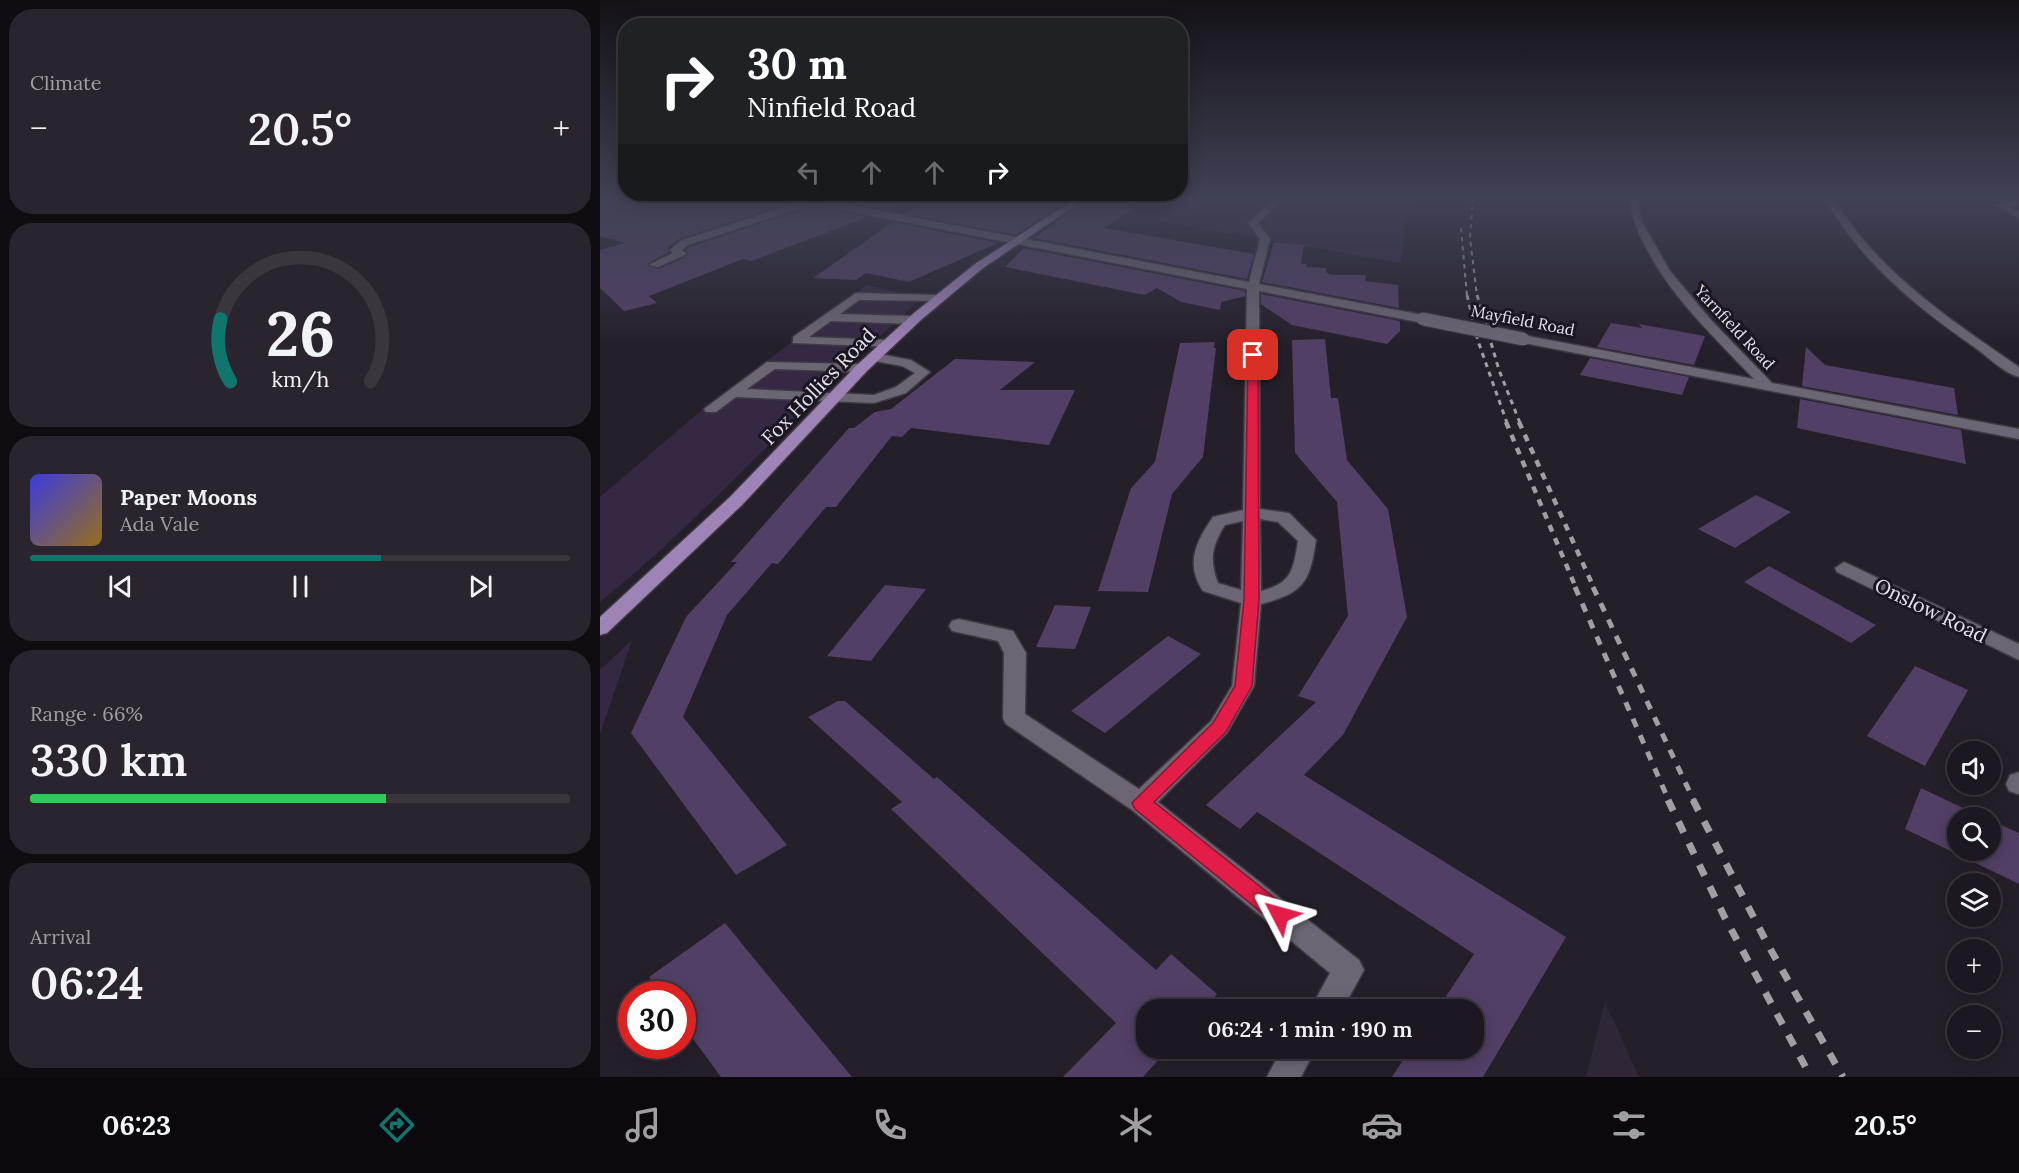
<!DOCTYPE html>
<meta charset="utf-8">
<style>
:root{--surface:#1c1720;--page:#29242d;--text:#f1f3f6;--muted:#a09fa5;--line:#3a363e;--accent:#0f766e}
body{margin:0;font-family:Lora,serif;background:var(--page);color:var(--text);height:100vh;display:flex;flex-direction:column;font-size:22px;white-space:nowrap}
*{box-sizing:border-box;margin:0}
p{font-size:20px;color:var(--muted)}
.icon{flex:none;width:33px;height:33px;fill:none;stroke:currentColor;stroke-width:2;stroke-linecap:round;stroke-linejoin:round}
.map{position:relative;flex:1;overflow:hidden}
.drawer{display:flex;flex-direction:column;gap:9px;padding:9px;background:#0f0d12;width:600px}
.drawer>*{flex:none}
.banner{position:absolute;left:18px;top:18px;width:570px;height:183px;border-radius:24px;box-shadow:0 3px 15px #0003,0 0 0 2px var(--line);background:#202124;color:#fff;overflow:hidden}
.controls{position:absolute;left:1347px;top:741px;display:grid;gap:12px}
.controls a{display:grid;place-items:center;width:54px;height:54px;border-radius:50%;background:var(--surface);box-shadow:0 3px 15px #0003,0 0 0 2px var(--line);font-size:30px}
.speed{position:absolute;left:18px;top:981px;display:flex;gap:12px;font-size:30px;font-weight:700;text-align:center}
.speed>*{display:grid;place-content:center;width:78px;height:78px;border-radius:50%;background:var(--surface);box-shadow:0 3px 15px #0003,0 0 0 2px var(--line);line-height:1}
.speed .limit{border:9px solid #d22;background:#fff;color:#111}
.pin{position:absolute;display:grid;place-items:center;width:51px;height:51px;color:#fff;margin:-26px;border-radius:12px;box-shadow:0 3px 9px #0006}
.me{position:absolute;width:66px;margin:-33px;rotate:309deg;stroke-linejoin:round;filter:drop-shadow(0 0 4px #0008)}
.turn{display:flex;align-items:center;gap:21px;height:126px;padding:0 30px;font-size:27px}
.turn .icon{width:78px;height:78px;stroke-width:2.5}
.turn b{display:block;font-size:42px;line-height:51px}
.lanes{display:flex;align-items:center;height:57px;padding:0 30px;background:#0003;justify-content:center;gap:30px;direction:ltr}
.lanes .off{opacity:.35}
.big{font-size:45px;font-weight:600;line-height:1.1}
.drawer .widget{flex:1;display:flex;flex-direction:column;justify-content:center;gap:9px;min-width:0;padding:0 21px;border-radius:24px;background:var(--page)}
.drawer .dial{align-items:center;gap:0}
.dial svg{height:156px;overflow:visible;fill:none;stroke:var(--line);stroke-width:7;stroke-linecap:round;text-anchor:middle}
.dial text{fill:var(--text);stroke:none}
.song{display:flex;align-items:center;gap:18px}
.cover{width:72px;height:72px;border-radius:9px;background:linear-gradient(135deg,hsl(240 70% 55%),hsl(40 70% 35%))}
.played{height:6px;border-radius:3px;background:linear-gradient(90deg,var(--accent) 65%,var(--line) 65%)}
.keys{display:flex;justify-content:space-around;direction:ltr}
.heat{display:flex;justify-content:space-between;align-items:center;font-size:33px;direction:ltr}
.charge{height:9px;border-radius:4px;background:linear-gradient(90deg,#34c759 66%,var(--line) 0)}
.trip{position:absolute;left:536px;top:999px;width:348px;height:60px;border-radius:24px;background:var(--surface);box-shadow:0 3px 15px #0003,0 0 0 2px var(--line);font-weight:600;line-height:60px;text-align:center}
.tab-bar{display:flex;height:96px;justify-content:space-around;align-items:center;background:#0b090d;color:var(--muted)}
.tab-bar .icon{width:42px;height:42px}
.tab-bar .selected{color:var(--accent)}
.tab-bar b{font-size:27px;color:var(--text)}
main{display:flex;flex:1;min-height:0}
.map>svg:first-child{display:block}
.built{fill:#2f2737}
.green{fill:#352842}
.building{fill:#523f65}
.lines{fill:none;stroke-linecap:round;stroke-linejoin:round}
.minor-casing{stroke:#3d3942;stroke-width:3}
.major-casing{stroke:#3d3942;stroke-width:3}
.minor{fill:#6c6573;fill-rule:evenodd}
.major{fill:#9d83b6;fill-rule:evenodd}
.rail-far4{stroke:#a29ea6;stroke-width:2;stroke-dasharray:4.5 4.5;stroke-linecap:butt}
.rail-far3{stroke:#a29ea6;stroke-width:3;stroke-dasharray:5 5;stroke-linecap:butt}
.rail-far2{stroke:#a29ea6;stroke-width:4.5;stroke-dasharray:7 7;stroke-linecap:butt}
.rail-far1{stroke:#a29ea6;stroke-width:5;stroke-dasharray:9 9;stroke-linecap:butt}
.rail{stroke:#a29ea6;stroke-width:7;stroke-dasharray:12 12;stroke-linecap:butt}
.minor-bridge-casing{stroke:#3d3942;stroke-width:15;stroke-linecap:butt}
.minor-bridge{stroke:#6c6573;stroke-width:13}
.route{fill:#e11d48;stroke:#92132f;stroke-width:1.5}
.labels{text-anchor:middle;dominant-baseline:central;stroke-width:6;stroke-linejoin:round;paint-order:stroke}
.far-street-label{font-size:16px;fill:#e5e2e9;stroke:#1b1621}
.street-label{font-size:20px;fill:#e5e2e9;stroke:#1b1621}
</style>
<main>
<section class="drawer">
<div class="widget"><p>Climate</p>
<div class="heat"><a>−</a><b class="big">20.5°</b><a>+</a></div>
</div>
<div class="widget dial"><svg viewBox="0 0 100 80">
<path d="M14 69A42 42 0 1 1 86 69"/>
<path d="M14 69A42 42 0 0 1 9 37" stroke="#0f766e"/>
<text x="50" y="56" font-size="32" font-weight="700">26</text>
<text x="50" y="72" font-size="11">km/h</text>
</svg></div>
<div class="widget">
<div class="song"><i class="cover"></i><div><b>Paper Moons</b><p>Ada Vale</p></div></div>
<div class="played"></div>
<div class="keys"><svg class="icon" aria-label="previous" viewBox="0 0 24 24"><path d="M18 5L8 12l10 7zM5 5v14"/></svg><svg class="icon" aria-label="pause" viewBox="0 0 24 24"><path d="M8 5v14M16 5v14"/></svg><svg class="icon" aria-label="next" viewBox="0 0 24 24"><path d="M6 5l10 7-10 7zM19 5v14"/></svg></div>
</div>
<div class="widget"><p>Range · 66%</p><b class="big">330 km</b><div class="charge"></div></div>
<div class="widget"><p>Arrival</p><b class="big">06:24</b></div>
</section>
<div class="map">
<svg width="1419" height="1077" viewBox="0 0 1419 1077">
<rect width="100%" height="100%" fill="#251f2a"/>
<polygon class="built" points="1005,1002 1039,1077 986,1077"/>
<g class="green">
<polygon points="589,197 813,197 805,223 801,263 557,221"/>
<path d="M267,285L323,298C211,394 115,509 0,602V497L103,409Z"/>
<polygon points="32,640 0,734 0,670"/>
</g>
<g class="building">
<polygon points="0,197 187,197 195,201 79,239 68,248 69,252 47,264 58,269 86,257 88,252 86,250 89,247 213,206 268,217 151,261 143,259 49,296 57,303 24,311 0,288 0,250 25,243 0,236"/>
<polygon points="220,197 314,197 315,200 287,210"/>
<polygon points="329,197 474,197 416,235 306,214"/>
<polygon points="490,197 540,197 526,206 536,207 504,228 654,254 647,279 434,238"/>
<polygon points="293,222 398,243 309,282 266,273 256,280 213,278"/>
<polygon points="674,242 704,245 701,264 707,264 706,267 726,268 726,273 733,275 766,275 765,281 798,285 799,308 662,282"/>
<polygon points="424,248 645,291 645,296 621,302 620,310 581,302 557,288 545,295 405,267"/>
<polygon points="661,294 800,321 800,331 787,344 692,325 661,304"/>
<polygon points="1011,323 1042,328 1039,324 1105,336 1094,365 997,347"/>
<polygon points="725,339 731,398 738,398 747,460 788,509 807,617 743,735 704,775 966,937 883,1077 792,1077 811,1048 873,1048 873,1010 837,1010 874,954 657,812 640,829 606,805 716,702 698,696 748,616 737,502 695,453 692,340"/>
<polygon points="615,342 614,348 616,348 603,457 572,494 548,592 498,591 531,488 555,462 580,343"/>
<polygon points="1206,347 1225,365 1354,388 1358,415 1202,386"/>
<polygon points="990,358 1089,377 1082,395 980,375"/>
<polygon points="355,359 435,362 400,390 475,390 449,445 311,428 302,437 292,436 236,507 226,507 178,564 172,563 127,615 83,717 187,845 136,875 31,733 86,617 137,562 131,562 249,428 254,428 275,412 291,409"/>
<polygon points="1200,399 1361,430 1366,464 1197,428"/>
<polygon points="1156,495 1191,512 1135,548 1098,529"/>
<polygon points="1169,566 1194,580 1276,625 1251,643 1144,582"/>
<polygon points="285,585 326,589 271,661 227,656"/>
<polygon points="455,605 491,607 475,649 436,647"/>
<polygon points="568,636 601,654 505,733 471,711"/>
<polygon points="1315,666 1368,690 1325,766 1267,736"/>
<polygon points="238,701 245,701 334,779 337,777 556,970 571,954 617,994 604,1010 546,1010 546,1048 569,1048 543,1077 463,1077 516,1023 291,809 302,802 208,717"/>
<polygon points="1321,788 1384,818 1358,818 1358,850 1390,850 1390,820 1419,833 1419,884 1305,829"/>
<polygon points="125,923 165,972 252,1077 121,1077 82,1024 82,994 62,994 49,977"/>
</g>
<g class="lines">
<defs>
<g id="minor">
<path d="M189,197H208L649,282L660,239L648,223L677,197H686L658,223L670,239L659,284L823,315L829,319L823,323L659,291L660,509L689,513L716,540C710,583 703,593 661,604L654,686L627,733L558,802L759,960L764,970L742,1010H710L730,973L532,810L406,724L403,718L404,653L398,641L352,631L349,626L352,621L359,619L413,631L426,653L425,714L539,789L611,721L632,686L641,603L603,591C585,564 596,541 613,517L643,510L647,289L213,204L88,245L82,250L86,253L85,255L58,267L49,265L73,253L70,250L80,241L202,201ZM660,519L678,522L698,541C693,571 692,583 661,591ZM643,521L641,590L618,583C609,560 612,545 625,525Z"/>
<path d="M1028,197H1036L1042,222L1070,271L1110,319L1172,383L1419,429V439L919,342V336L923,335L1154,379C1103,325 1044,273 1028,197Z"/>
<path d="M1224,197H1232C1278,272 1348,318 1419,367V377C1404,373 1389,358 1377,349C1315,306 1261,262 1224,197Z"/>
<polygon points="1419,199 1419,205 1409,206 1419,211 1419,218 1395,205"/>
<polygon points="256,293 340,295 346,298 340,301 259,300 240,314 313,316 319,320 313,324 231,321 209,337 288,340 293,341 293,347 193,343 193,337"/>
<polygon points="274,353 311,360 330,372 306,393 274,403 136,397 116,412 106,412 104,409 167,362 262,364 269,368 262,372 175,369 147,389 274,395 296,387 315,373 302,366 269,360 267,357"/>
<polygon points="1244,562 1419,644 1419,660 1237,572 1235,568"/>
<polygon points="1419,772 1419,794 1418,794 1409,791 1406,784 1410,775"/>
<polygon points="682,1048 716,1048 701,1077 667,1077"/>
</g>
<polygon id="major" points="478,197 488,197 383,268 322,319 267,371 142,505 7,633 0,635 0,617 130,497 257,365 314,313 375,264"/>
</defs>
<use href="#minor" class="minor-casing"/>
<use href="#major" class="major-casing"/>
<use href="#minor" class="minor"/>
<use href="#major" class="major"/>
<g class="rail-far4">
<polyline points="873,197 870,238 877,296"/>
<polyline points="861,228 867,296"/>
</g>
<g class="rail-far3">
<polyline points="867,295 878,341 907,423"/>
<polyline points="877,295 899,370 920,423"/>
</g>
<g class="rail-far2">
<polyline points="906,422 976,588"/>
<polyline points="919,422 994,588"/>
</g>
<g class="rail-far1">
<polyline points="975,587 1069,801"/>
<polyline points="993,587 1094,801"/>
</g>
<g class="rail">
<polyline points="1068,800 1125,918 1211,1077"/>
<polyline points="1093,800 1168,945 1243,1077"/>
</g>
<defs>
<polyline id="minor-bridge" points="823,319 923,339"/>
</defs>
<use href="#minor-bridge" class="minor-bridge-casing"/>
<use href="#minor-bridge" class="minor-bridge"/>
</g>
<linearGradient id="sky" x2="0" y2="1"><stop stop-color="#141117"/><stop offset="0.57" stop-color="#404255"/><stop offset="1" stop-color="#404255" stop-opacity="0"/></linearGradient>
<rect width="1419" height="348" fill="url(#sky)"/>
<polygon class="route" points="653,352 658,355 659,600 652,686 626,732 554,802 687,908 691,915 687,921 680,924 672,921 535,809 532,803 613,723 635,686 644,600 648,355"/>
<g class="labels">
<g class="far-street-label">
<text transform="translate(923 320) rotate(11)">Mayfield Road</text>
<text transform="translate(1135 327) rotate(47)">Yarnfield Road</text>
</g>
<g class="street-label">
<text transform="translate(218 386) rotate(-46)">Fox Hollies Road</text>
<text transform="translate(1331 610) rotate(26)">Onslow Road</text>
</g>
</g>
</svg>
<div class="controls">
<a><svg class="icon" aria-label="sound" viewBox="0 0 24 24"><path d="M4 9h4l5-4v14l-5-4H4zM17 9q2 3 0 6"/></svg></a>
<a><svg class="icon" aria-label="search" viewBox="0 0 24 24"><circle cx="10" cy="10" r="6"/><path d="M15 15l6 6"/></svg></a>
<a><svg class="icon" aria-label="layers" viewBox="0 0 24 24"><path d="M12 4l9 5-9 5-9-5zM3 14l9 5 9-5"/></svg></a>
<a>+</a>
<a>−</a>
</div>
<div class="speed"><div class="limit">30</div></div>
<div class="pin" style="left:653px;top:355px;background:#d93025"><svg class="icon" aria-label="arrive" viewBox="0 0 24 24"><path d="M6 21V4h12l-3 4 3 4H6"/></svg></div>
<svg class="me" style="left:680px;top:915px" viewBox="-20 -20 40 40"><path d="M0-17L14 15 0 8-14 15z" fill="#e11d48" stroke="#fff" stroke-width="4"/></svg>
<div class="trip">06:24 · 1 min · 190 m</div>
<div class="banner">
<div class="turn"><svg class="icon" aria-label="right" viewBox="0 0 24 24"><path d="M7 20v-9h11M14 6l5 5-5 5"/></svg><div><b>30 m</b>Ninfield Road</div></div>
<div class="lanes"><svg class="icon off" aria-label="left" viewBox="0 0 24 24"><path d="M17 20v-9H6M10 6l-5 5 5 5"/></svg><svg class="icon off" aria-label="ahead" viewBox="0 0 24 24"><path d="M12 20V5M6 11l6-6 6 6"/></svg><svg class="icon off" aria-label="ahead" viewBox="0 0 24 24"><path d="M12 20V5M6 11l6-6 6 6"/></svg><svg class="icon" aria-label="right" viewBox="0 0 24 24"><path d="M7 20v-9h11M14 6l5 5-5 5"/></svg></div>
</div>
</div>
</main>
<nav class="tab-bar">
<b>06:23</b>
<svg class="icon selected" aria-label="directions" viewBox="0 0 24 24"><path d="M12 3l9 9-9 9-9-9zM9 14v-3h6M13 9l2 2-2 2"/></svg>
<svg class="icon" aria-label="music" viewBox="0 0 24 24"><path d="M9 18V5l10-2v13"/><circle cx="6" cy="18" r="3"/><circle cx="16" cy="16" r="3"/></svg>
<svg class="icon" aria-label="phone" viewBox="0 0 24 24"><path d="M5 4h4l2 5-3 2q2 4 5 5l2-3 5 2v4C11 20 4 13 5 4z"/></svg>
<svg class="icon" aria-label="climate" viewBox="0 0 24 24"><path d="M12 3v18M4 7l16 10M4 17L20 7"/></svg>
<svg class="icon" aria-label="car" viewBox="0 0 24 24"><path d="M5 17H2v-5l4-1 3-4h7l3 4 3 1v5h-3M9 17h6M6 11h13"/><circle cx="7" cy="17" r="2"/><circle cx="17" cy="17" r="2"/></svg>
<svg class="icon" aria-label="filters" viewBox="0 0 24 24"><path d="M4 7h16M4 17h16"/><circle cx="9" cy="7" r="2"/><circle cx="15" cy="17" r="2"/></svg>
<b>20.5°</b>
</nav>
